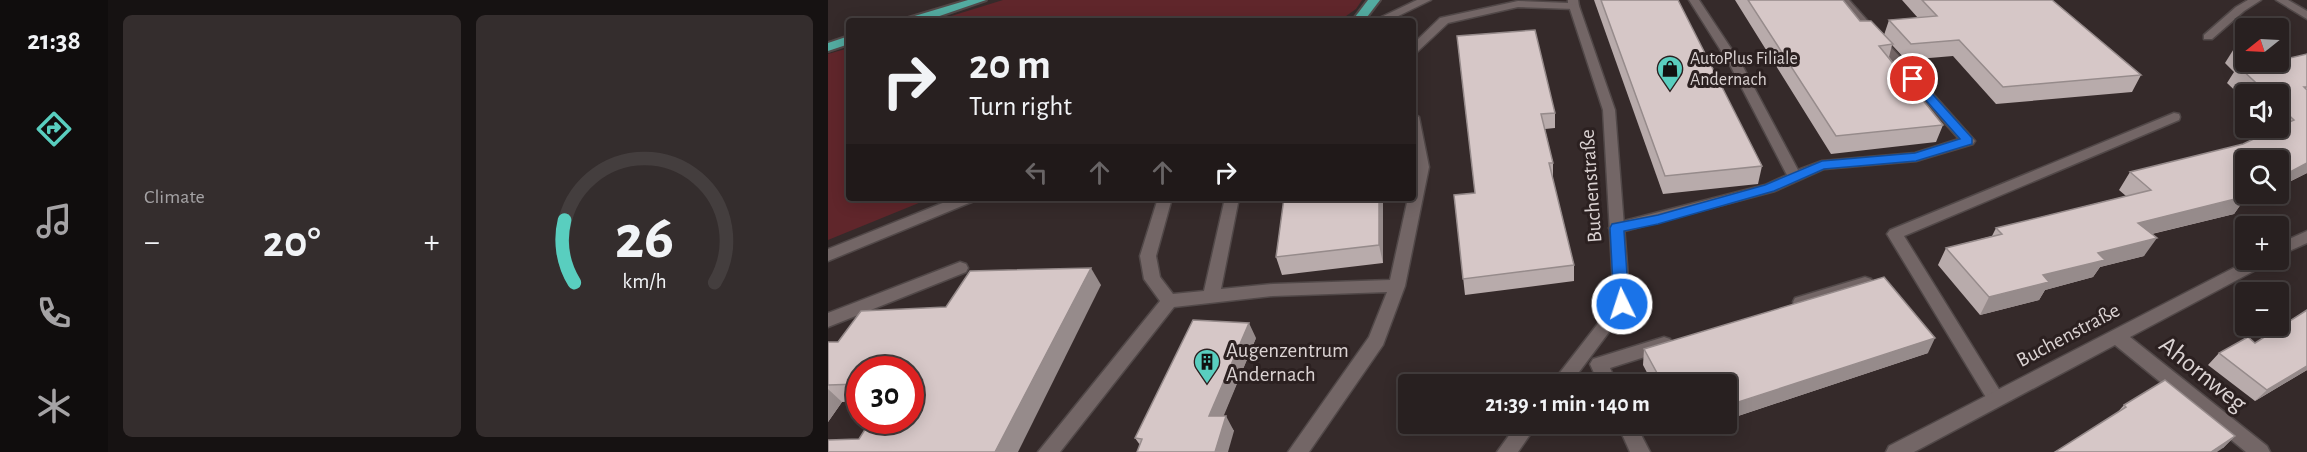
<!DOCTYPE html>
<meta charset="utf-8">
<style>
:root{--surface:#282020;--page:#342d2d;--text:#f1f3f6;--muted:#a5a3a5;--line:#443e3e;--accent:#59cebf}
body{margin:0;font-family:"Alegreya Sans",sans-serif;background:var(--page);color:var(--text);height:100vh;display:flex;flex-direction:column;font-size:22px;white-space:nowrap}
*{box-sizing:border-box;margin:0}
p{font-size:20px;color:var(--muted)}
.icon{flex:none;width:33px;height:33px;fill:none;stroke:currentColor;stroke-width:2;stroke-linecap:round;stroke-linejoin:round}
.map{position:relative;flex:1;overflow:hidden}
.panel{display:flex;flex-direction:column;gap:15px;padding:15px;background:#161212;width:720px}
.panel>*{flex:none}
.top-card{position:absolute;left:18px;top:18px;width:570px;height:183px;border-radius:6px;box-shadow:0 3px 15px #0003,0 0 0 2px var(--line);background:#282020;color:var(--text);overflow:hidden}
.needle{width:39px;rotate:252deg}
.fabs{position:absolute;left:1407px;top:18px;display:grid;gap:12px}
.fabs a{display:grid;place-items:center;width:54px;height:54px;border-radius:6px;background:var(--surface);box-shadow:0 3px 15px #0003,0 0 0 2px var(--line);font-size:30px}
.speed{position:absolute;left:18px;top:356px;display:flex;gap:12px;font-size:30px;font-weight:700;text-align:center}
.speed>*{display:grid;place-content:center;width:78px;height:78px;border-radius:50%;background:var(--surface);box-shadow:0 3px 15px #0003,0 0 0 2px var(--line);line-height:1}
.speed .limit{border:9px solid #d22;background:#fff;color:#111}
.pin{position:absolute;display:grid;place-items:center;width:51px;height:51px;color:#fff;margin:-26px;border:3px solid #fff;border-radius:50%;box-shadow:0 2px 6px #0007}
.me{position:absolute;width:66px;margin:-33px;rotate:356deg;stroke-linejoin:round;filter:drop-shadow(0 0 4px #0008)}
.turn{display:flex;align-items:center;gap:21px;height:126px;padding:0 24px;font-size:27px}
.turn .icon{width:78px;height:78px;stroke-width:2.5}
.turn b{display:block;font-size:42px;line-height:51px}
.lanes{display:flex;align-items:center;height:57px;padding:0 24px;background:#0003;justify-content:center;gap:30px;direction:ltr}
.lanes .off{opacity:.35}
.big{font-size:45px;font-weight:600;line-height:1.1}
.panel .widget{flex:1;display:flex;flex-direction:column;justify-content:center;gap:9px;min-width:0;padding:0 21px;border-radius:9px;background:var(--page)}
.panel .dial{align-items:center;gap:0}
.dial svg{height:156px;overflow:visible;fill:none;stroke:var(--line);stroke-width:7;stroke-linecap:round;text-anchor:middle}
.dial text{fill:var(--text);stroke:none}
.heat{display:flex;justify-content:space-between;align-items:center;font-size:33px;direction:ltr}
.panel .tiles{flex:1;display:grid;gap:15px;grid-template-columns:repeat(2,1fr)}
.trip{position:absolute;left:570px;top:374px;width:339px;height:60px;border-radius:6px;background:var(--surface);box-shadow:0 3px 15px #0003,0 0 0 2px var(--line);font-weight:600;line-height:60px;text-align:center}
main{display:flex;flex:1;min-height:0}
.menu{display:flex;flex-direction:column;width:108px;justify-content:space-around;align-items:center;background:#100d0d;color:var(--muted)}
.menu .icon{width:42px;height:42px}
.menu .selected{color:var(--accent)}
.menu b{font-size:27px;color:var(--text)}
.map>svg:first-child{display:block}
.green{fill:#60262b}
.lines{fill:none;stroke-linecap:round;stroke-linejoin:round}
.service-casing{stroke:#514848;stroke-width:3}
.minor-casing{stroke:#514848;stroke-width:3}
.secondary-casing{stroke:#514848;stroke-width:3}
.trunk-casing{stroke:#514848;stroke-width:4}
.service{fill:#736666;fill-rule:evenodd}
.minor{fill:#736666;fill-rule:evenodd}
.secondary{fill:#736666;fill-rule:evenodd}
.trunk{fill:#53aba0;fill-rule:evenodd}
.wall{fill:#b8abab}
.shaded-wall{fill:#968b8b}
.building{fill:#d6c7c7;stroke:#968b8b;stroke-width:1.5}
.route{fill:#1a73e8;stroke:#114b97;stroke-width:1.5}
.labels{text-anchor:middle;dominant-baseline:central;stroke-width:6;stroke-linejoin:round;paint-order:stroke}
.far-poi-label{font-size:18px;fill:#dad2d2;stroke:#2b2020;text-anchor:start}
.street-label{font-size:21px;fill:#dad2d2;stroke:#2b2020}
.poi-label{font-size:21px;fill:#dad2d2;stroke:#2b2020;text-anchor:start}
.near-street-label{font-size:26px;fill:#dad2d2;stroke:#2b2020}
</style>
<main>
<nav class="menu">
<b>21:38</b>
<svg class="icon selected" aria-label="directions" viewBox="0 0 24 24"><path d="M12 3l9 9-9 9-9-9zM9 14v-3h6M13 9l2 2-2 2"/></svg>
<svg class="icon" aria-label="music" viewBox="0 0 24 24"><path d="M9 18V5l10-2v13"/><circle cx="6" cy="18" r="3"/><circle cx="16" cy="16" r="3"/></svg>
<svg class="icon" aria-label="phone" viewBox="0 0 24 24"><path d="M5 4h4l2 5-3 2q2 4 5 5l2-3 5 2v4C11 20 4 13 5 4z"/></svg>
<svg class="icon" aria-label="climate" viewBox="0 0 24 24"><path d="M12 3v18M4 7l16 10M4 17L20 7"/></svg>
</nav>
<section class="panel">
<div class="tiles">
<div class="widget"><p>Climate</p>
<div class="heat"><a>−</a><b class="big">20°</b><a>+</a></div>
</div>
<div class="widget dial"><svg viewBox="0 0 100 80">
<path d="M14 69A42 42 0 1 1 86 69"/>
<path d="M14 69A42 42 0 0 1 9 37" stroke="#59cebf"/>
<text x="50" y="56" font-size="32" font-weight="700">26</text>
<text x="50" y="72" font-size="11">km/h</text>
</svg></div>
</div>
</section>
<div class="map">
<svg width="1479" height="452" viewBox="0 0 1479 452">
<rect width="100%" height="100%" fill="#352a2a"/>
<g class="green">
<polygon points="175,0 534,0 528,9 511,21 107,21"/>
<polygon points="21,48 21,198 103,198 0,240 0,54"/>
</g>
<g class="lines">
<defs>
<g id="service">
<polygon points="740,0 750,0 751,6 746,9 690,7 620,23 589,52 585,53 585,44 612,18 690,1 740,3"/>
<polygon points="861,0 871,0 914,65 970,170 994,161 1087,153 1131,139 1021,15 1011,0 1021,0 1147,141 1145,144 1088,161 996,169 947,191 789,233 784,232 781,228 784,224 937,185 959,175 902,65"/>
<polygon points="1420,0 1433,0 1416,11 1384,39 1376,39 1376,35 1408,7"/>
<polygon points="585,113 591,117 601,167 577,286 555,345 481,452 460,452 541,337 559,292 445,296 346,307 232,452 210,452 332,301 316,279 312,256 330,198 344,198 328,256 332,277 345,294 376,291 397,198 411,198 393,289 445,284 562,280 580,198 585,198 587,167"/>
<polygon points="1346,113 1351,114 1352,117 1351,120 1076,236 1177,399 1174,404 1168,407 1162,404 1059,234 1062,230"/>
<polygon points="132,262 138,264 140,268 138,272 0,327 0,313"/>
<polygon points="1037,277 1043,279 1045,283 1043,287 973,308 967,306 965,302 967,298"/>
<polygon points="836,337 842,339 845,344 842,349 782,368 789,384 771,384 762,364 765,359"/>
<polygon points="789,423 807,423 822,452 802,452"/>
</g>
<g id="minor">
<polygon points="1448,0 1460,0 1479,11 1479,19"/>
<polygon points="746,3 751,6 787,110 802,304 742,384 723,384 786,303 775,110 741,6"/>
<polygon points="1479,231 1479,243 1450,256 1450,244"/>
<polygon points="1421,260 1441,260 1439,264 1302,337 1439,446 1442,452 1418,452 1287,345 1086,452 1058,452 1061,446"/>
<polygon points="690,423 710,423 690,452 669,452"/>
</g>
<g id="secondary">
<polygon points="589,0 603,0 560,21 545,21"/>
<polygon points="127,198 148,198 146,201 0,261 0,249"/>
</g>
<g id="trunk">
<polygon points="140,0 158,0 97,21 78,21 80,18"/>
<polygon points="540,0 552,0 536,21 524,21"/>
<polygon points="21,36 21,44 0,51 0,43"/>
</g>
</defs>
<use href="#service" class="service-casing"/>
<use href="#minor" class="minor-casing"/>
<use href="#secondary" class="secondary-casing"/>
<use href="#trunk" class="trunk-casing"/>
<use href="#service" class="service"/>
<use href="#minor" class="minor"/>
<use href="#secondary" class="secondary"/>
<use href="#trunk" class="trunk"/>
</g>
<g class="wall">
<polygon points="766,0 850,0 934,166 930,184 835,194"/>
<polygon points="907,0 1015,0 1032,21 1056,35 1061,20 1090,18 1074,0 1224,0 1313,75 1304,92 1168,104 1125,56 1078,60 1064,45 1061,57 1115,125 1108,142 1003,154"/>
<polygon points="629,36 727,113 727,128 717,129 725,163 725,179 746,265 746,281 637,295 626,195 647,193"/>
<polygon points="1407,47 1418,47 1418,62 1450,62 1479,54 1479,173 1459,183 1450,195 1413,204 1406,214 1324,234 1316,256 1272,267 1265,277 1217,290 1211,300 1152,315 1110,265 1118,248 1164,236 1168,228 1298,196 1291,190 1302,172 1415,144 1446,130 1443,128 1450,128 1450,94 1418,94 1418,101 1399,83 1406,72 1397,63"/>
<polygon points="555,198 555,263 454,275 448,257"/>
<polygon points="273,285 31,439 82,369 32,369 32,401 14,402 0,422 0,342 10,342 118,307"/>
<polygon points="1479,310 1479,370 1427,401 1380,365 1391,353 1427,343"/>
<polygon points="428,338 395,416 406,431 312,445 307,438"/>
<polygon points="816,349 1100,353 898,420 898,384 825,384 815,365"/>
<polygon points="1296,405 1407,436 1395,448 1288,414"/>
<polygon points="845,423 889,423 851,435"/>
</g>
<g class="shaded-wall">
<polygon points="1479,163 1479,173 1459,183 1450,195 1413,204 1406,214 1298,240 1310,223 1412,190 1418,189 1418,194 1450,194 1450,181 1458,174"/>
<polygon points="551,198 555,198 555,263 551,245"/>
<polygon points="1329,238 1316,256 1272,267 1265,277 1217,290 1211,300 1152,315 1161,297 1270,253"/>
<polygon points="263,268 273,285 190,452 167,452"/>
<polygon points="421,323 428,338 389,432 381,416"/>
<polygon points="1107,338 1100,353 898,420 898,406"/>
<polygon points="1479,366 1479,370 1427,401 1439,390"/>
<polygon points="0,389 14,402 0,422"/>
<polygon points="398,416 406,431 400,452 387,452"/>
<polygon points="854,423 889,423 851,435"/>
<polygon points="1407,436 1395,448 1389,452 1383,452"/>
</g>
<g class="building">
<polygon points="773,0 850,0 934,166 837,176"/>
<polygon points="920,0 1015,0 1032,21 1043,21 1065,44 1051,46 1115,125 1008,136"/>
<polygon points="1094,0 1224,0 1313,75 1175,87 1131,40 1083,44 1061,20 1109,16"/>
<polygon points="707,30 727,113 713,114 725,163 721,163 746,265 635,279 626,195 647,193 629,36"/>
<polygon points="1407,47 1418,47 1418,56"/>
<polygon points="1450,48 1462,58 1479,54 1479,87 1476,87 1479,90 1479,163 1458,174 1464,178 1450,181 1450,160 1418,160 1418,189 1412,190 1419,196 1310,223 1329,238 1270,253 1277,260 1215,275 1221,282 1161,297 1118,248 1174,234 1168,228 1323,190 1302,172 1415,144 1466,120 1450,105 1450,94 1440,94 1410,66 1429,66 1424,62 1450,62"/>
<polygon points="456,198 551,198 551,245 448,257"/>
<polygon points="263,268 167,452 0,452 0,440 31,439 43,420 82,420 82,369 32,369 32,384 0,385 0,342 10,342 33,311 118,307 142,271"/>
<polygon points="1056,277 1107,338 898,406 898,384 835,384 816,349"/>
<polygon points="1479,310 1479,366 1439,390 1391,353 1420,337 1427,343"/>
<polygon points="365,320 421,323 381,416 398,416 387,452 309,452 314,439 307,438"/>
<polygon points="1337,380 1407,436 1383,452 1227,452 1298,407 1296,405"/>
</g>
<polygon class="route" points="1085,76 1089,77 1144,138 1144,144 1088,161 996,169 946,191 830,224 796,231 801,304 799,308 788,308 786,304 782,228 784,224 830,215 937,185 994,161 1087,153 1132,139 1081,81 1079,79"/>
<defs>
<symbol id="shop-pin" viewBox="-11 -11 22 30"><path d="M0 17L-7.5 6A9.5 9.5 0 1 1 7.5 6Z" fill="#59cebf" stroke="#2b2020"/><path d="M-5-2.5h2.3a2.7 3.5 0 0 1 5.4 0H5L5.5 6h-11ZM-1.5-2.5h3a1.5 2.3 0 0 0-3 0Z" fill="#111"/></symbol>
<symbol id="building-pin" viewBox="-11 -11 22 30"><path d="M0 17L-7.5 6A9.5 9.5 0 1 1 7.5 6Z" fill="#59cebf" stroke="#2b2020"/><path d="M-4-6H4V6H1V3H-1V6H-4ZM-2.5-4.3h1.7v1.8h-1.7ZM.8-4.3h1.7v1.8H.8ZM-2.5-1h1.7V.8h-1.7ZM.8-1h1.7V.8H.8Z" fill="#111"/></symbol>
</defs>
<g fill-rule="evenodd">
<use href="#shop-pin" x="827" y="54" width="30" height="40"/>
<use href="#building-pin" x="364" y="347" width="30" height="40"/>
</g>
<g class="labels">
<g class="far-poi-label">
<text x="862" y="59">AutoPlus Filiale<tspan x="862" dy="21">Andernach</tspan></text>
</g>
<g class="street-label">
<text transform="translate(763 186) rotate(-94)">Buchenstraße</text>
<text transform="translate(1240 335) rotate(-28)">Buchenstraße</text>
</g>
<g class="poi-label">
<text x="398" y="350">Augenzentrum<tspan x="398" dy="24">Andernach</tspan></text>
</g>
<g class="near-street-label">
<text transform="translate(1375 374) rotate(39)">Ahornweg</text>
</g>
</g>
</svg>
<div class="fabs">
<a><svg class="needle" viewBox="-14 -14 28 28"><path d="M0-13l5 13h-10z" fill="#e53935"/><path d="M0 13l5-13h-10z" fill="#a5a3a5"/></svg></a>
<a><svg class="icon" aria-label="sound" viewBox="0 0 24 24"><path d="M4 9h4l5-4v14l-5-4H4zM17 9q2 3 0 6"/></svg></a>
<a><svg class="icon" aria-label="search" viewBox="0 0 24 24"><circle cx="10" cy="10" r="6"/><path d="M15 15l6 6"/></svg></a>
<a>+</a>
<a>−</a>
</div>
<div class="speed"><div class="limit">30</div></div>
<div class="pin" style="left:1085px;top:79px;background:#d93025"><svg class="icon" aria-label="arrive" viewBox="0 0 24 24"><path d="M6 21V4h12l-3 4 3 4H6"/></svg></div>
<svg class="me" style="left:794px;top:304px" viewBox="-20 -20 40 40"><circle r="17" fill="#1a73e8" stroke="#fff" stroke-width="3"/><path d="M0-11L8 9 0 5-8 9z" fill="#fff"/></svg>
<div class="trip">21:39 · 1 min · 140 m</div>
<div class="top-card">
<div class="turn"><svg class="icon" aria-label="right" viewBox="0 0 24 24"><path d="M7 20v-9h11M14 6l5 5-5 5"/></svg><div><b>20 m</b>Turn right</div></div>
<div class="lanes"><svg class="icon off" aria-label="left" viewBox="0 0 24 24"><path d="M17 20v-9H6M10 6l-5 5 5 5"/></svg><svg class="icon off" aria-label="ahead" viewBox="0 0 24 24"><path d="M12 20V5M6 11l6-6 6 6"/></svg><svg class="icon off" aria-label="ahead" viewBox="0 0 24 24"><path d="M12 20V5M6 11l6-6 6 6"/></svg><svg class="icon" aria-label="right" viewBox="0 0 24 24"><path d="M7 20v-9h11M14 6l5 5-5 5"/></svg></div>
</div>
</div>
</main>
